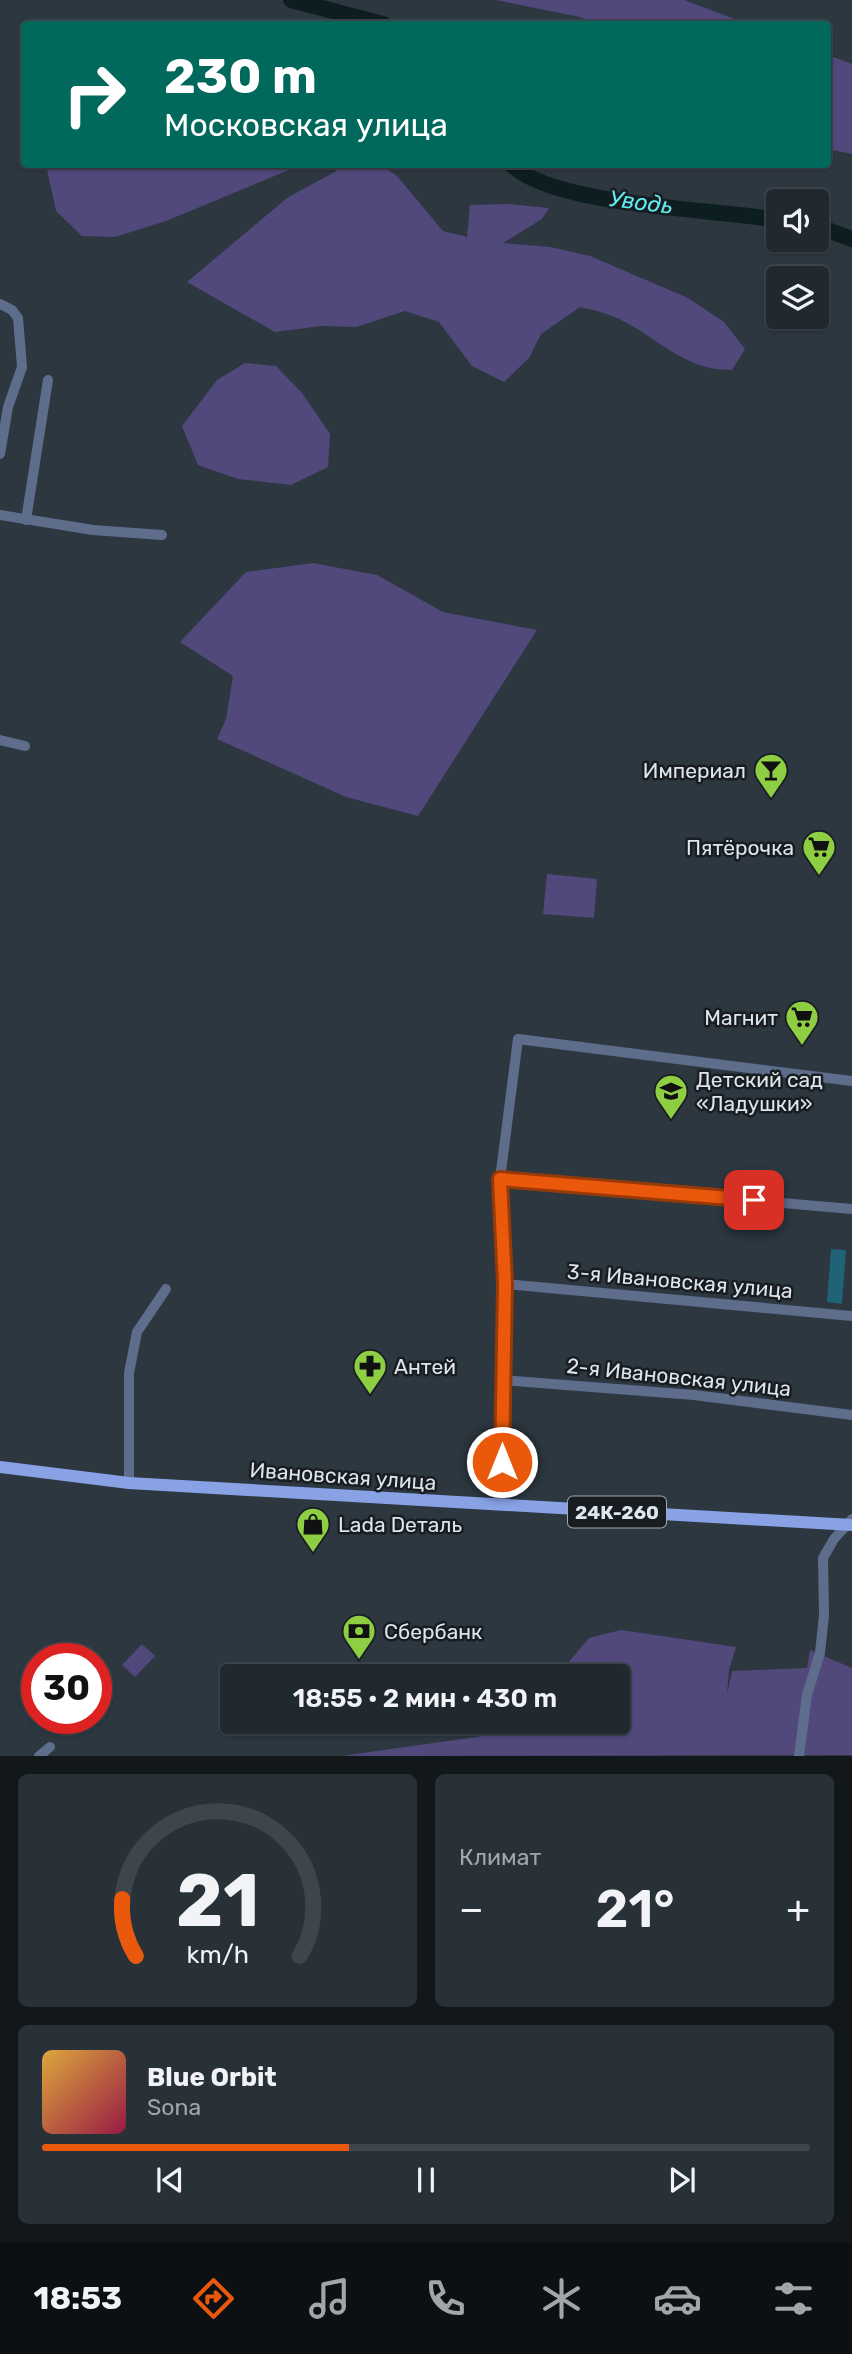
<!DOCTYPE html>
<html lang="ru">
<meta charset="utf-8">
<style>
:root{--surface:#212930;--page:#293138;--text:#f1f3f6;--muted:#a2a6ab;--line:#3e454c;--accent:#ea580c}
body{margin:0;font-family:Rubik,sans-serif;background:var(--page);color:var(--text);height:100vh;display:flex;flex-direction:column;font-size:26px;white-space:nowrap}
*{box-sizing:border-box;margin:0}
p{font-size:23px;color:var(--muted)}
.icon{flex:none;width:38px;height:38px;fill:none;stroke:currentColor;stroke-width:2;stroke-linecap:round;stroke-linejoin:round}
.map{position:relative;height:1756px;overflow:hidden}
.sheet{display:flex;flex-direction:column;gap:18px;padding:18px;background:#12171a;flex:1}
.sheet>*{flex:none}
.banner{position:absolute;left:21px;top:21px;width:810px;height:147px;border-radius:7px;box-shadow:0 2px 5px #0004,0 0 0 2px var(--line);background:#00695c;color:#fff;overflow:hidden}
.controls{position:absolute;left:766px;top:189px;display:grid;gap:14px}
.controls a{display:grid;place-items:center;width:63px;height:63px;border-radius:7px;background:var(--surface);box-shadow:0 2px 5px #0004,0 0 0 2px var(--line);font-size:35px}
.speed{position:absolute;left:21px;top:1643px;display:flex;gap:14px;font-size:35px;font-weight:700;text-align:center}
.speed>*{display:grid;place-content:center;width:91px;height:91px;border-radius:50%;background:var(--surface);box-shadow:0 2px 5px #0004,0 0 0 2px var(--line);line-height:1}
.speed .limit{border:10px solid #d22;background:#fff;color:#111}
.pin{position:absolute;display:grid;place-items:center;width:60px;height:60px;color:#fff;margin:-30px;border-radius:14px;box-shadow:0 4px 10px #0006}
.me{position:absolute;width:77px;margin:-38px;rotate:0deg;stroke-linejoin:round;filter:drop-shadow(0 0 5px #0008)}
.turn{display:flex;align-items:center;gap:24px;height:147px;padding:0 28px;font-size:32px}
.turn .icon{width:91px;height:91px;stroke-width:2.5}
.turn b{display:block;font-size:49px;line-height:60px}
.big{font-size:52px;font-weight:600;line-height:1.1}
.sheet .tile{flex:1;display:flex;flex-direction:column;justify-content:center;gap:10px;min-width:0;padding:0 24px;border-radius:10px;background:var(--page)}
.sheet .dial{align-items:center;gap:0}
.dial svg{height:182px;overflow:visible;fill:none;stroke:var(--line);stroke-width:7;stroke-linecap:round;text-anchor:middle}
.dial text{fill:var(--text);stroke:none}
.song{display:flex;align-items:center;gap:21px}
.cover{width:84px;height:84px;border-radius:10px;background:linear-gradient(135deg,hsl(40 70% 55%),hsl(340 70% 35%))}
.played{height:7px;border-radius:4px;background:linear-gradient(90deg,var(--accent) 40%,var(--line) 40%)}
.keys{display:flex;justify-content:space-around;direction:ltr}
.heat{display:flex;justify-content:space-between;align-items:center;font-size:38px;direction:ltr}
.sheet .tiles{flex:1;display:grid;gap:18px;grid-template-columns:1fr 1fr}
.tile:last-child{grid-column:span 2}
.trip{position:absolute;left:220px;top:1664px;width:410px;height:70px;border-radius:7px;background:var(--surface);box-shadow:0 2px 5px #0004,0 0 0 2px var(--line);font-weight:600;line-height:70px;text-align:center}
.menu{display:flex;height:112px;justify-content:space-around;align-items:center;background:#0d1013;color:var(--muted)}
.menu .icon{width:49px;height:49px}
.menu .selected{color:var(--accent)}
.menu b{font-size:32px;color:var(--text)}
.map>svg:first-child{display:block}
.green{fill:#51497b}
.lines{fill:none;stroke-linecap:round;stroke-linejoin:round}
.river{stroke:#0c1e1f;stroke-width:16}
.building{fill:#206276}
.minor{stroke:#5f6d8d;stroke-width:10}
.major{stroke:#88a2e5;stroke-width:12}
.route-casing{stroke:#983908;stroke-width:18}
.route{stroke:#ea580c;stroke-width:12}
.labels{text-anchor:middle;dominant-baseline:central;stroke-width:5;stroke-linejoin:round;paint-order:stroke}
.shield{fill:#181d22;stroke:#a3a9af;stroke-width:2}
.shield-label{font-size:19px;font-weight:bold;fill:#dee5eb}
.poi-label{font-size:21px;fill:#dee5eb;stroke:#181d22;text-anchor:start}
.street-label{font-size:21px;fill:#dee5eb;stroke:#181d22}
.water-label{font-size:23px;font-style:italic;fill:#5fecf1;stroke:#181d22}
</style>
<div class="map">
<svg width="852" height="1756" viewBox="0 0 852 1756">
<rect width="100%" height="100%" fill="#2c3740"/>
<g class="green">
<polygon points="496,0 684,0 748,24 597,24 580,17"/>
<polygon points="828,55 852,64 852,154 828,149"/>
<path d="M349,164L381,165L397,176L443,231L467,237L470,205L508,204L549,208L542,219L503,243L550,247L590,256L688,298L724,322L745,349L732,370C681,371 655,333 612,316C602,312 590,309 580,307L541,334L529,358L504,382L472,366L439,322L405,311L356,327L321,326L275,332L187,282L287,198Z"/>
<polygon points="46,165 46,164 301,165 166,221 115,237 82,236 56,211"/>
<polygon points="245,363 276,366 302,393 330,434 328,467 291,485 238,479 198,465 182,426 217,380"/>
<polygon points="313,563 377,575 443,612 537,630 418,816 346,797 217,739 226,719 233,676 180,642 246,572"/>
<polygon points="547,874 597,879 594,918 543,914"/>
<polygon points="621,1630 736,1647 729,1670 727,1695 732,1671 807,1668 810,1650 852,1668 852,1755 341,1756 511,1732 519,1722 618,1722 618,1676 557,1676 589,1638"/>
<polygon points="142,1644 155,1656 135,1677 122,1665"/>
</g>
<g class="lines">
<g class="river">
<polyline points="291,0 383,24"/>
<path d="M511,164C552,206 715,209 779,220"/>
<polyline points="817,226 852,239"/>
</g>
</g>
<polygon class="building" points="831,1249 846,1250 842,1304 827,1302"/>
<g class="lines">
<g class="minor">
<polyline points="0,304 12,310 18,318 22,367 8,407 0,454"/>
<polyline points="0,515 93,530 162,535"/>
<polyline points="26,520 48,380"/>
<polyline points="0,740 25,746"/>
<polyline points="500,1179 518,1039 852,1081"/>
<polyline points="505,1284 852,1316"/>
<polyline points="502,1380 694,1395 852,1415"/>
<polyline points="129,1480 129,1373 137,1332 166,1289"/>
<polyline points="502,1505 505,1284 500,1179 852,1209"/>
<polyline points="39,1756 50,1747"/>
<polyline points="799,1756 807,1695 820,1653 824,1615 823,1558 834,1539 852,1519"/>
</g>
<polyline class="major" points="0,1467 129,1483 852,1525"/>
</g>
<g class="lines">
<defs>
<polyline id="route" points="502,1462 505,1284 500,1179 754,1200"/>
</defs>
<use href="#route" class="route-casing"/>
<use href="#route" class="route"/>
</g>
<defs>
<symbol id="bar-pin" viewBox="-11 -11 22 30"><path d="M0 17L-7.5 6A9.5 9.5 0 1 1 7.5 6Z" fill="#8ece43" stroke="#181d22"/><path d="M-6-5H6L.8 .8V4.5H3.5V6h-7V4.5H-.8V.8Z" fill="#111"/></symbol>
<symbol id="supermarket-pin" viewBox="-11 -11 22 30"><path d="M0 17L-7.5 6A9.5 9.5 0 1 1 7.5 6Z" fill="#8ece43" stroke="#181d22"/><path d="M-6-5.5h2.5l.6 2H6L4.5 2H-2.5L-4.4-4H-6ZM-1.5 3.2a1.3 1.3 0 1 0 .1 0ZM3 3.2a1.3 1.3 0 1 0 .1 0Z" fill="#111"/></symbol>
<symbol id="school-pin" viewBox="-11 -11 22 30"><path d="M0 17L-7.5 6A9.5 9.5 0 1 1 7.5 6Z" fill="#8ece43" stroke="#181d22"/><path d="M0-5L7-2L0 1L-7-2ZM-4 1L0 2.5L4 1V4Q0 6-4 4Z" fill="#111"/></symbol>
<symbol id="pharmacy-pin" viewBox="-11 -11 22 30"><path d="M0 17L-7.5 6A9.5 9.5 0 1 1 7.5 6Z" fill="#8ece43" stroke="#181d22"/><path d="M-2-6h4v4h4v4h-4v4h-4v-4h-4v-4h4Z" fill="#111"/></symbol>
<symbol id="shop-pin" viewBox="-11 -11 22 30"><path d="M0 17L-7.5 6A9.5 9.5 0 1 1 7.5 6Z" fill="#8ece43" stroke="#181d22"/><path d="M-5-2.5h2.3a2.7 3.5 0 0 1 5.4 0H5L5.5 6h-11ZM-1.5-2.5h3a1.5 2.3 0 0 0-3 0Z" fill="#111"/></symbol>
<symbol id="bank-pin" viewBox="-11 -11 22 30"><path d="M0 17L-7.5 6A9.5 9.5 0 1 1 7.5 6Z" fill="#8ece43" stroke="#181d22"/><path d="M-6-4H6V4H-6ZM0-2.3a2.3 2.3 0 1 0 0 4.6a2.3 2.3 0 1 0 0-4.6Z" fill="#111"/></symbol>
</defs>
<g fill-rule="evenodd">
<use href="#bar-pin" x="752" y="751" width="38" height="52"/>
<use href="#supermarket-pin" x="800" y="828" width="38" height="52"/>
<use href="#supermarket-pin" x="783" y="998" width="38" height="52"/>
<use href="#school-pin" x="652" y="1072" width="38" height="52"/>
<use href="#pharmacy-pin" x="351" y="1347" width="38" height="52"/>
<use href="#shop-pin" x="294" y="1505" width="38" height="52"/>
<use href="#bank-pin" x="340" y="1612" width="38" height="52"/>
</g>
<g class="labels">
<rect class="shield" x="568" y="1496.5" width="98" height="31" rx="5"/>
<g class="shield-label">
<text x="617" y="1512">24К-260</text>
</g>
<g class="poi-label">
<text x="746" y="770" text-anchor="end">Империал</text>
<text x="794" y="847" text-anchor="end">Пятёрочка</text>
<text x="778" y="1017" text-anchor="end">Магнит</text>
<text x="696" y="1079">Детский сад<tspan x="696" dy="24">«Ладушки»</tspan></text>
<text x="394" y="1366">Антей</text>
<text x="338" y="1524">Lada Dеталь</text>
<text x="384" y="1631">Сбербанк</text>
</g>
<g class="street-label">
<text transform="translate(680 1281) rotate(5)">3-я Ивановская улица</text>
<text transform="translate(679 1377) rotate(6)">2-я Ивановская улица</text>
<text transform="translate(343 1476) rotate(4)">Ивановская улица</text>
</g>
<g class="water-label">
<text transform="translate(641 202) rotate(7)">Уводь</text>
</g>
</g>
</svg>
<div class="controls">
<a><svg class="icon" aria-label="sound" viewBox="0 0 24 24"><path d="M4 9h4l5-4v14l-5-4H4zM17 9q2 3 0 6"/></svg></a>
<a><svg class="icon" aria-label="layers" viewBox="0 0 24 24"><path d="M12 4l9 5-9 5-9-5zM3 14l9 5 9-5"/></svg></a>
</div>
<div class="speed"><div class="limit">30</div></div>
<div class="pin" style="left:754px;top:1200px;background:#d93025"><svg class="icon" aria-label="arrive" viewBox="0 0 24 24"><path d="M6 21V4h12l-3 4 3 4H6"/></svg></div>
<svg class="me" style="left:502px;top:1462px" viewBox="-20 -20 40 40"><circle r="17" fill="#ea580c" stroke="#fff" stroke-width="3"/><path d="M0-11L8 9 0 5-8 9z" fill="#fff"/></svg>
<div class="trip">18:55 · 2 мин · 430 m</div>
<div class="banner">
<div class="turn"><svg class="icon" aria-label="right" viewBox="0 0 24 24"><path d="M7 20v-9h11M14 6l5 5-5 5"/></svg><div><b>230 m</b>Московская улица</div></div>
</div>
</div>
<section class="sheet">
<div class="tiles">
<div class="tile dial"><svg viewBox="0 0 100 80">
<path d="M14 69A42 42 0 1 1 86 69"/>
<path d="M14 69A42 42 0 0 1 8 44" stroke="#ea580c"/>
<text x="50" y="56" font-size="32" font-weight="700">21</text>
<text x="50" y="72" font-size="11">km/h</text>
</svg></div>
<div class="tile"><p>Климат</p>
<div class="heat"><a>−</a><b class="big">21°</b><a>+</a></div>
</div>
<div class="tile">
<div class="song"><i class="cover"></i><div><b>Blue Orbit</b><p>Sona</p></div></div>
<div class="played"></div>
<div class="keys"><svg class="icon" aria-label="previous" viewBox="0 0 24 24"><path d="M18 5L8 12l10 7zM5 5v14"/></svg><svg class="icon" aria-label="pause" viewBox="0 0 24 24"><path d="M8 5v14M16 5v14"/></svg><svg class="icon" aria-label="next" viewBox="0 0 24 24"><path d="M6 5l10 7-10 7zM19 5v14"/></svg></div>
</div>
</div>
</section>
<nav class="menu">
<b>18:53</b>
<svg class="icon selected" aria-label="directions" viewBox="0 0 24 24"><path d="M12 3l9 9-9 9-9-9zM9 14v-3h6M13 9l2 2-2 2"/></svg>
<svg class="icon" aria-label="music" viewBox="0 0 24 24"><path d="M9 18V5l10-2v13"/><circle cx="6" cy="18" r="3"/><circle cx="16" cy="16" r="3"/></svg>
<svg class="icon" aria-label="phone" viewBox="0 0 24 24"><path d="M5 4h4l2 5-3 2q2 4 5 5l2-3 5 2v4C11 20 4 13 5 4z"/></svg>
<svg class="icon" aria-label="climate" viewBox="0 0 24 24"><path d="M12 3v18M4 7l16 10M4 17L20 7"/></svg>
<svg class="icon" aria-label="car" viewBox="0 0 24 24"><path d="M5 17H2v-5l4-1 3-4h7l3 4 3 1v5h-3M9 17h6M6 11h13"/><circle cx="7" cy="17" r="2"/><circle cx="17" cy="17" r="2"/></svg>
<svg class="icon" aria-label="filters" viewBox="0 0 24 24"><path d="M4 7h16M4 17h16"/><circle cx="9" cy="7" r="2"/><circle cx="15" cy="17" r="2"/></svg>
</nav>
